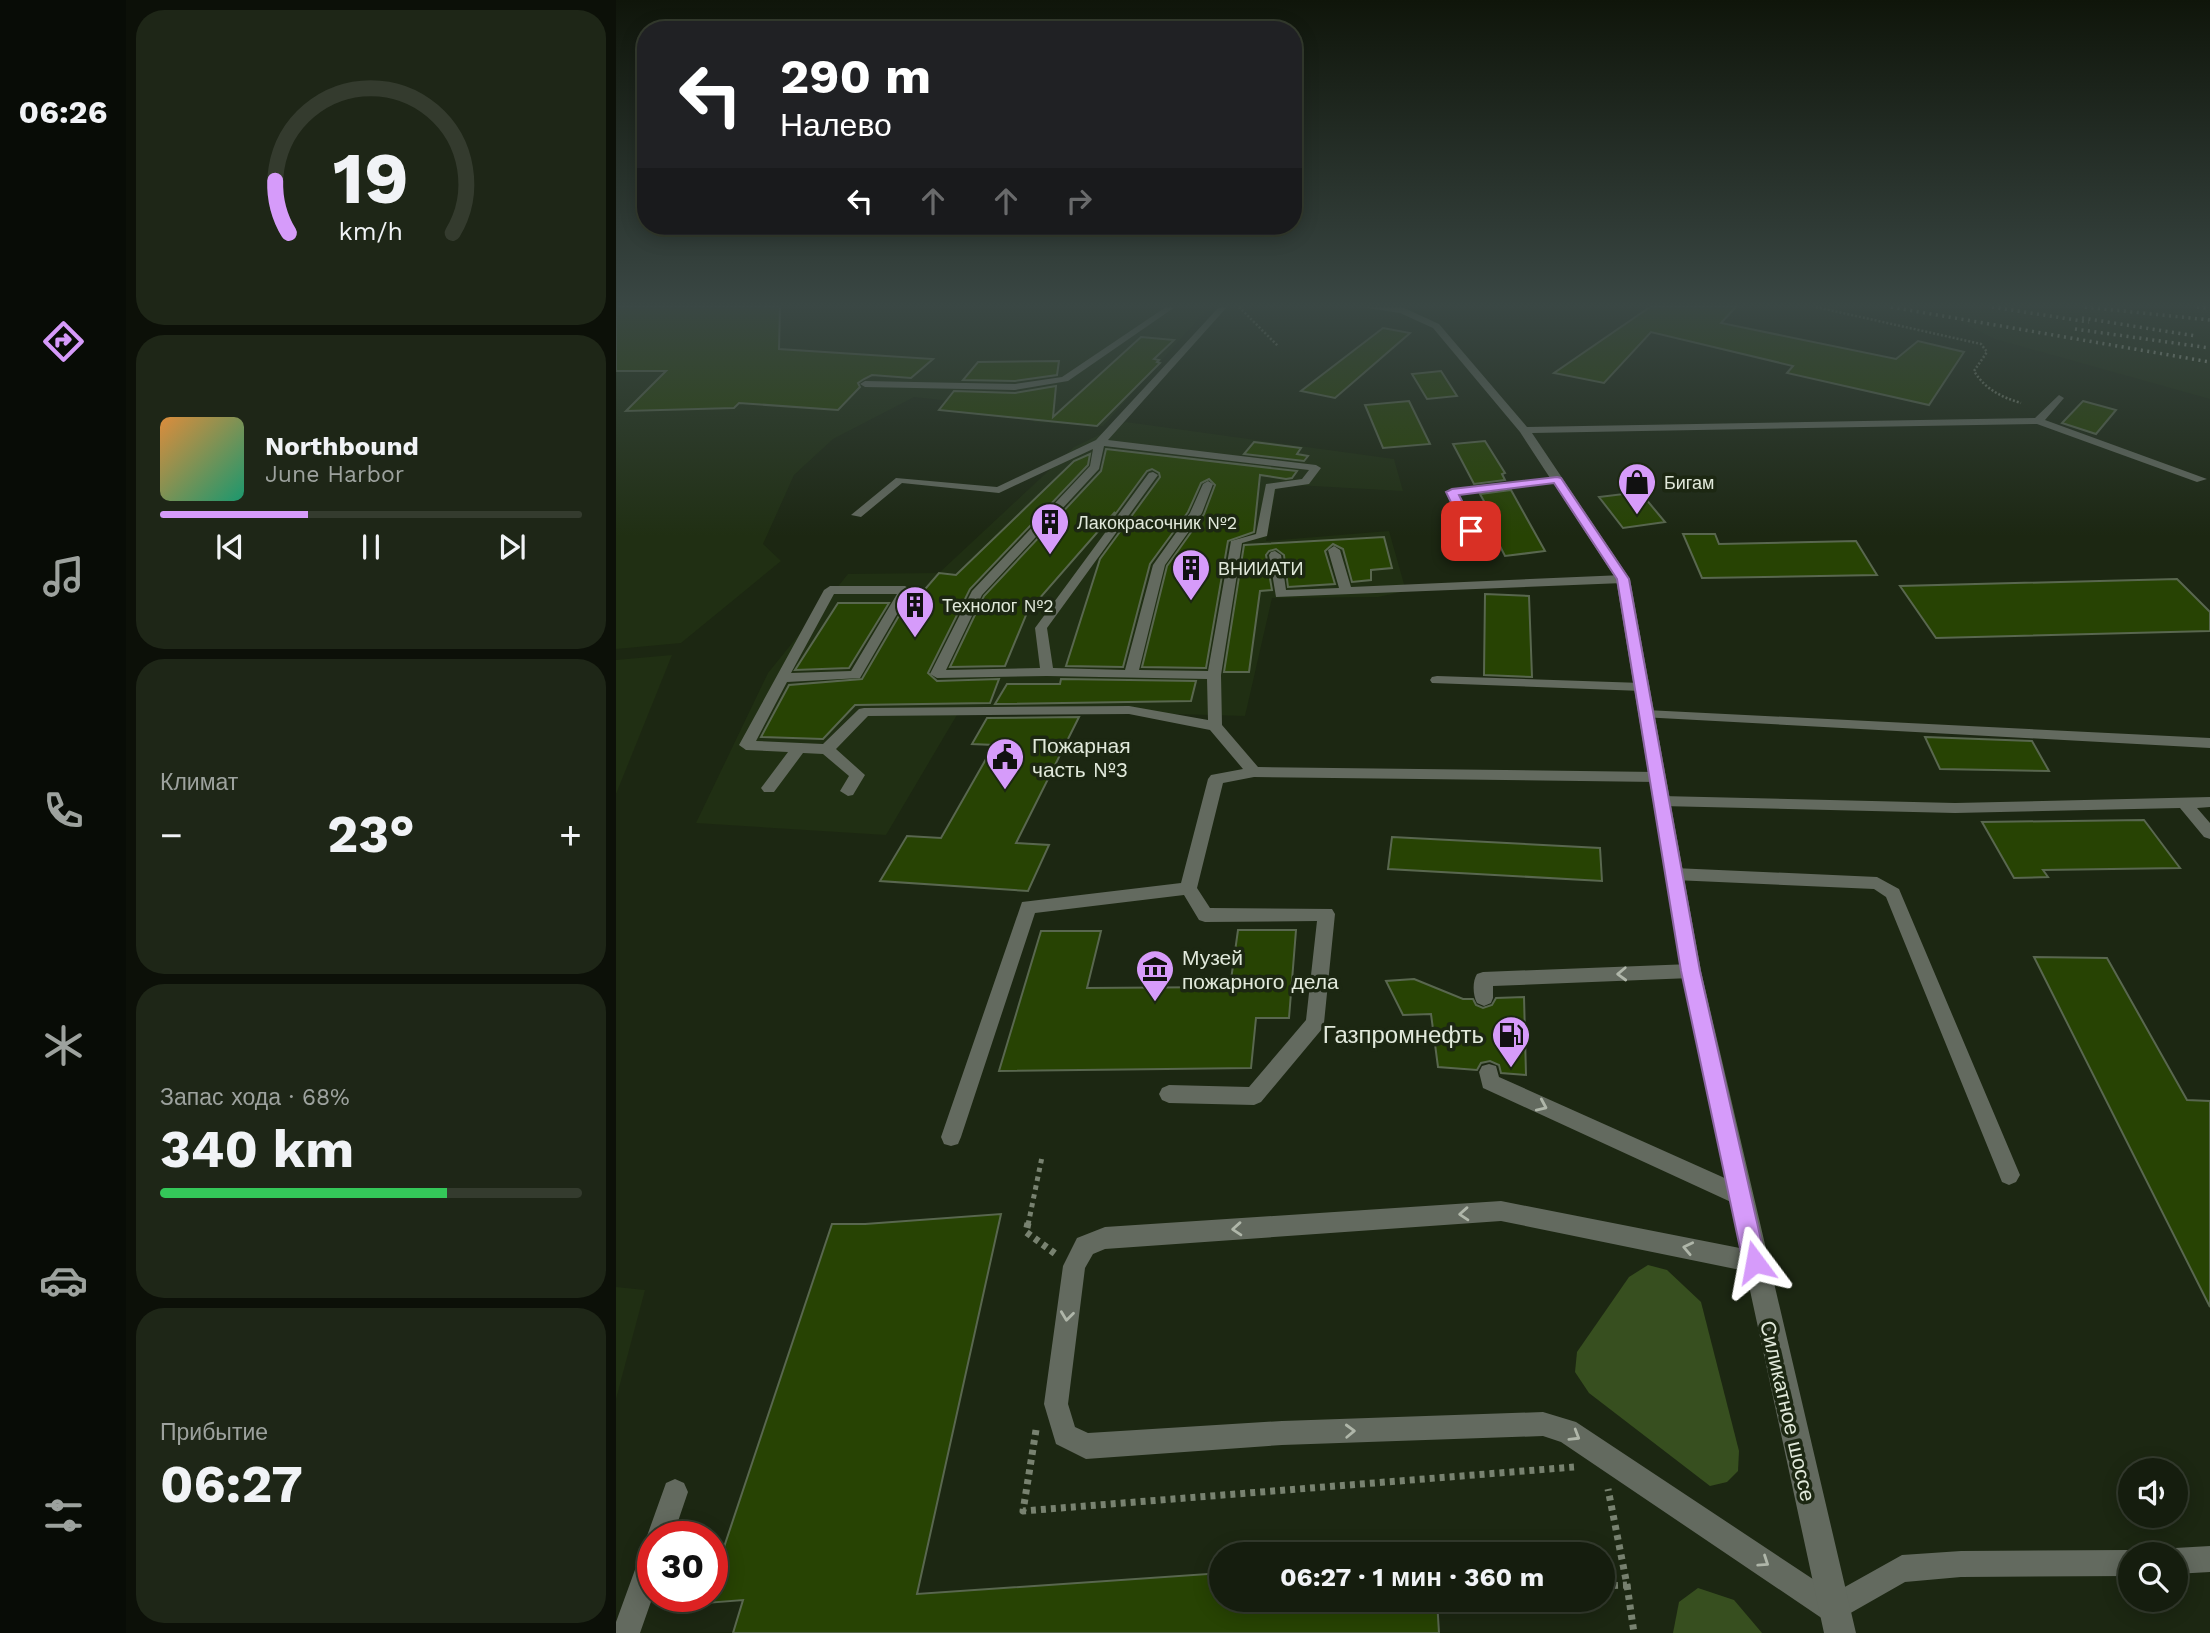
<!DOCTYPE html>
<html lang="ru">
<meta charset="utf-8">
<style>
:root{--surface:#151d0e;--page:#1e2617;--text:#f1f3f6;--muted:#9da29e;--line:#343b2e;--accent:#d69bfa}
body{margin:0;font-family:"Work Sans",sans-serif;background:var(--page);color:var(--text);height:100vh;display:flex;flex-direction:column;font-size:26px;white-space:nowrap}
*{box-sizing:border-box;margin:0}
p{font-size:23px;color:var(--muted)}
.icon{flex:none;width:38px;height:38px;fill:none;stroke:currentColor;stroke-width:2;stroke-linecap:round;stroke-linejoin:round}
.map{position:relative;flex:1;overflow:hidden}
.drawer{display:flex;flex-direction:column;gap:10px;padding:10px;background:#0c1008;width:490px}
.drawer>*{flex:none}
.banner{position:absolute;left:21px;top:21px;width:665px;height:214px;border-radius:28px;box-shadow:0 4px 18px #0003,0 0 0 2px var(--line);background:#202124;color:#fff;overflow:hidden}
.controls{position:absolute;left:1502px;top:1458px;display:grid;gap:14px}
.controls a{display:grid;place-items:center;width:70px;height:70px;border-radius:50%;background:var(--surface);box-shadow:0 4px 18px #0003,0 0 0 2px var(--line);font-size:35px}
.speed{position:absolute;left:21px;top:1521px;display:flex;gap:14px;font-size:35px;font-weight:700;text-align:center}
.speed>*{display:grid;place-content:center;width:91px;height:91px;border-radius:50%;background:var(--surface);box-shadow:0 4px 18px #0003,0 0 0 2px var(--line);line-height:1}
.speed .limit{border:10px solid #d22;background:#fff;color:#111}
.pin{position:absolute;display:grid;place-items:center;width:60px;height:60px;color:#fff;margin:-30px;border-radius:14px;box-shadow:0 4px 10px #0006}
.me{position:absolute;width:77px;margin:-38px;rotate:347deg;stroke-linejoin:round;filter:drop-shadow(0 0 5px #0008)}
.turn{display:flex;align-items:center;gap:24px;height:147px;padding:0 28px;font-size:32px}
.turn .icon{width:91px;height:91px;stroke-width:2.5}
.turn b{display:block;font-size:49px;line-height:60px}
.lanes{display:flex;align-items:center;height:66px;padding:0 28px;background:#0003;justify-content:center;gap:35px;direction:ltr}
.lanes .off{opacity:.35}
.big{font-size:52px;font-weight:700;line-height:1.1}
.drawer .card{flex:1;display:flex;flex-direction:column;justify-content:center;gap:10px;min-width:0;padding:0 24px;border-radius:28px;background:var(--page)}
.drawer .dial{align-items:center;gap:0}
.dial svg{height:182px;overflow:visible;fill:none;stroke:var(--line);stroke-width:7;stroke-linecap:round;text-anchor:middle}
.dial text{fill:var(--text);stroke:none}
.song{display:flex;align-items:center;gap:21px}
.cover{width:84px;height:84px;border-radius:10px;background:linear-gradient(135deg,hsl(30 70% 55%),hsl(160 70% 35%))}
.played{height:7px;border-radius:4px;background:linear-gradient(90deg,var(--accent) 35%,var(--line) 35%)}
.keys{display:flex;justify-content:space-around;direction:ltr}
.heat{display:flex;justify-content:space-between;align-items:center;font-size:38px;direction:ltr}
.charge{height:10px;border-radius:5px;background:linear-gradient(90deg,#34c759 68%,var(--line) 0)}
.trip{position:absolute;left:593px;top:1542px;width:406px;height:70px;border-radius:35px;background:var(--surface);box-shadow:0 4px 18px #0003,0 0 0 2px var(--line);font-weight:700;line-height:70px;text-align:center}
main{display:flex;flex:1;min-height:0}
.dock{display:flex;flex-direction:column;width:126px;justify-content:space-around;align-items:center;background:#080c06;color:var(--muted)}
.dock .icon{width:49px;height:49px}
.dock .on{color:var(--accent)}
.dock b{font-size:32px;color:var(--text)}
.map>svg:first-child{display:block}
.built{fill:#202f13}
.green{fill:#374f1f}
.building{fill:#274303;stroke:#59674f;stroke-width:2}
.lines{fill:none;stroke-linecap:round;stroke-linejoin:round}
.path-far2{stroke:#788270;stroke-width:2.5;stroke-dasharray:2 2;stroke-linecap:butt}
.path-far1{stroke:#788270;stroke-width:5;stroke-dasharray:4.5 4.5;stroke-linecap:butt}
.path{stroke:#788270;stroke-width:7;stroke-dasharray:5 5;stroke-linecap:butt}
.lane{fill:#636a5f;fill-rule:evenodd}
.street{fill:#636a5f;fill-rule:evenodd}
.rail{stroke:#bec7b8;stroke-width:3.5;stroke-dasharray:2 4.5;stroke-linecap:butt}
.oneway{stroke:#afb6a9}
.route{fill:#d69bfa;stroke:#8b65a2;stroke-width:2}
.labels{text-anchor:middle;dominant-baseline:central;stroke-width:7;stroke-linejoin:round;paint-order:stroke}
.far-poi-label{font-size:18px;fill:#e1e9db;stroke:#1c2712;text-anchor:start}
.poi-label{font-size:21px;fill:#e1e9db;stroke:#1c2712;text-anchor:start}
.street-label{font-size:21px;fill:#e1e9db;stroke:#1c2712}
.near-poi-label{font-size:24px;fill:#e1e9db;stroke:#1c2712;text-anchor:end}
</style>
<main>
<nav class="dock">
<b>06:26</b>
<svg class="icon on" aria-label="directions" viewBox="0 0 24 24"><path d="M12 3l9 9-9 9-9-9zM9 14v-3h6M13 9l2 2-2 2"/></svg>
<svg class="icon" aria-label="music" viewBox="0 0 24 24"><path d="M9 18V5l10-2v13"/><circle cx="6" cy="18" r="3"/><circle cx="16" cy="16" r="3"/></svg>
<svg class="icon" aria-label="phone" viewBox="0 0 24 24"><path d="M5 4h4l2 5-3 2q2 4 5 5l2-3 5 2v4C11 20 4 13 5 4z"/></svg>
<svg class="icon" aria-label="climate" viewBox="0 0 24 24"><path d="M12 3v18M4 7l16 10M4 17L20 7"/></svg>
<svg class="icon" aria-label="car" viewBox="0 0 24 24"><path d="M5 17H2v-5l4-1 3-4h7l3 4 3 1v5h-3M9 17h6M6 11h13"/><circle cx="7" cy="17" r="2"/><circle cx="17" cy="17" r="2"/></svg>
<svg class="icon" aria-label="filters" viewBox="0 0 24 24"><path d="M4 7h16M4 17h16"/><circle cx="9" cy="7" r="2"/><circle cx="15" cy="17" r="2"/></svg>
</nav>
<section class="drawer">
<div class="card dial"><svg viewBox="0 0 100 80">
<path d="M14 69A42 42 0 1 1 86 69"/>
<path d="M14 69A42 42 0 0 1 8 46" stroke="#d69bfa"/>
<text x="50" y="56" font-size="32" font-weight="700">19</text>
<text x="50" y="72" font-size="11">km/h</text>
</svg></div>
<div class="card">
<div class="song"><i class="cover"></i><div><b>Northbound</b><p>June Harbor</p></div></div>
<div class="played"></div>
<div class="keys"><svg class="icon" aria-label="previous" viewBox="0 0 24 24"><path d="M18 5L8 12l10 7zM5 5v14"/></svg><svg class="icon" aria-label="pause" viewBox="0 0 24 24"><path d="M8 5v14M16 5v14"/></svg><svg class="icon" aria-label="next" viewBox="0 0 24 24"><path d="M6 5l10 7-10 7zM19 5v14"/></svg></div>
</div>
<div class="card"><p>Климат</p>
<div class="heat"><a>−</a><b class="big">23°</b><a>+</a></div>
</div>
<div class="card"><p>Запас хода · 68%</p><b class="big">340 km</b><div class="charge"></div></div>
<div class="card"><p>Прибытие</p><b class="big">06:27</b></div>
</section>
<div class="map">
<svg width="1594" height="1633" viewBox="0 0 1594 1633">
<rect width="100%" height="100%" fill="#1c2712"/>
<g class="built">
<polygon points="0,307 593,307 487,426 417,422 424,411 298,397 217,439 178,475 147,544 165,561 65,643 0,649"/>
<polygon points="1314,307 1594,307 1594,399 1379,339"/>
<polygon points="510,422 778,459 787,491 661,484 650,541 773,531 790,591 762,597 656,598 629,716 345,708 270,835 80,823 152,673 232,574 323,573 458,447"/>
<polygon points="56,655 0,794 0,660"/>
<polygon points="0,1287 29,1290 0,1399"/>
</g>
<g class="green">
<polygon points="1032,1265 1051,1270 1085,1302 1123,1451 1122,1471 1111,1482 1094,1486 973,1393 959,1372 961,1352 1013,1277"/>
<polygon points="1082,1588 1118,1600 1146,1633 1057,1633 1063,1602"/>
</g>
<g class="building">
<polygon points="0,307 164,307 163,349 317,359 295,378 256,375 248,379 242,383 244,387 222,410 123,403 118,408 10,411 50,371 0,371"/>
<polygon points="1034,307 1120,307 1105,323 1280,359 1302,341 1348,352 1313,405 1171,373 1177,366 1035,332 988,383 938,373"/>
<polygon points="767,328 794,333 719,398 685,391"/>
<polygon points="525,337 558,340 538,359 543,360 541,362 544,363 481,426 323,410 338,391 399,393 440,386 437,417"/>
<polygon points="443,361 441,375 399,381 347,380 362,362"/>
<polygon points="825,371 841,396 811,399 796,374"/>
<polygon points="793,401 814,444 767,448 749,405"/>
<polygon points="1467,401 1500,410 1480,434 1446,423"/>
<polygon points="869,441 889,473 886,474 889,480 858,484 837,444"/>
<polygon points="638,442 685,448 681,454 692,456 688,461 628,454"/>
<polygon points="490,449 681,471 676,478 670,479 644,475 638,532 612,541 590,668 526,667 551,566 588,514 599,485 593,479 585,483 572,512 534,564 507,667 450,666 484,559 544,477 543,473 536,469 531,471 498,516 499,512 423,599 417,598 389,666 334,667 368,596 485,471"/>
<polygon points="474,454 472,465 354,589 312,673 321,681 383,679 374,703 239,705 207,739 145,737 173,685 246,679 291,602 298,602 323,573 340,575 458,461"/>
<polygon points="895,490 929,551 889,556 862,503 869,503 864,494"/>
<polygon points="1024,492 1049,522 1007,528 983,497"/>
<polygon points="1067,534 1099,534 1103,544 1240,541 1261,575 1086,578"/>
<polygon points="768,537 776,568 755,570 755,580 736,582 727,549 717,544 709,551 719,584 672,587 668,555 660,549 653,551 650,555 656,590 644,591 633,672 608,672 628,545"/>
<polygon points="1561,579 1594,612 1594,631 1320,638 1284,586"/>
<polygon points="869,594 913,596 916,677 868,675"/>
<polygon points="222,603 273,603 233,668 179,670"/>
<polygon points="445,679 580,681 575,701 379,704 391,684 444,684"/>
<polygon points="463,717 400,843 433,845 412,891 264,881 291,836 325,838 378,745 356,744 371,718"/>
<polygon points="1309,737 1416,741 1433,771 1324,769"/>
<polygon points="1528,820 1564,868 1427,870 1432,877 1398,878 1366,822"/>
<polygon points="776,837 984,848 986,881 772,869"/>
<polygon points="622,930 680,930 673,1018 640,1018 635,1068 383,1071 425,931 485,931 471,988 614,987"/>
<polygon points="1418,957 1491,958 1571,1100 1594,1101 1594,1307"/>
<polygon points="798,979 847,999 857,999 860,1005 867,1008 876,1005 880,998 908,997 910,1075 885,1073 883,1065 874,1061 865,1063 861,1070 822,1067 815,1014 787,1015 770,981"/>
<polygon points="385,1214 301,1594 606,1573 606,1600 821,1600 823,1633 117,1633 127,1600 90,1603 92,1596 96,1596 96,1583 216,1224 249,1224"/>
</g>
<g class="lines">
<g class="path-far2">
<polyline points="623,307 662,346"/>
<path d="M1200,307L1365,344L1371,352L1358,371C1369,389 1385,397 1405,403"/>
</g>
<polyline class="path-far1" points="412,1225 426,1157"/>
<g class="path">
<polyline points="412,1223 410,1232 441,1255"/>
<polyline points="420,1430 407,1511 958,1467"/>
<polyline points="1011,1585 1018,1633"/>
<polyline points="987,1586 1011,1585 992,1489"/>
</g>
<g class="lane">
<polygon points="550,307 559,307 452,381 399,390 249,387 244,384 249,381 399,384 446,377"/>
<path d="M603,307H611L492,440L700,465L705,468L693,484L659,489L651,536L626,543L605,675L606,725L642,767L1041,772L1049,777L1041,782L638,777L607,783L581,888L594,908L716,909L719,914L708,1023L706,1029L645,1102L638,1105L553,1103L546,1100L543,1094L546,1088L553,1085L633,1087L690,1020L701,921L589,922L583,920L568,895L419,913L345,1137L342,1144L335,1146L328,1144L325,1137L406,902L565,883L592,779L595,775L627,769L594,730L513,714L252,716L220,749L249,775L237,795L232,796L224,791L233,776L207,754L187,753L158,792H148L145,788L172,752L130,750L123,745L208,590L214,586H289L295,590L244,678L171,682L140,741L207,744L243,709L248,708L513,706L592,720L591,679L431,676L321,678L314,674L356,591L474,466L477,449L383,493L286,483L245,517L235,515L280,478L381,487L480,440ZM488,446L693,470L686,479L650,484L640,534L615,541L592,671L523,670L549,565L586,513L597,484L592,481L587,484L574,513L537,565L509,670L437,668L431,628L542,475L537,472L533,473L419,628L424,668L330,670L366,595L483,469ZM218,594H281L235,671L175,673Z"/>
<polygon points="941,477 946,480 945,482 843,494 871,550 865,554 859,550 831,492 836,489"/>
<polygon points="718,546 724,550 735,587 1007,575 1013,579 1007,583 660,597 653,555 655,552 659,551 665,555 670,590 723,588 712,550"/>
<polygon points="821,676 1026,683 1033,687 1026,691 816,683 814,680 816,677"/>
<polygon points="1030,710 1594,738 1594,748 1025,717 1023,714"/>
<polygon points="1045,796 1339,803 1594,797 1594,807 1581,808 1594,823 1594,839 1588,837 1564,808 1339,813 1045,806 1037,801"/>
<polygon points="1058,868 1261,877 1283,889 1404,1175 1400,1182 1393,1185 1386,1182 1270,897 1258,889 1058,880 1052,878 1050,874 1052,870"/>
<path d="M1075,964L1081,966L1084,971L1081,976L1075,978L877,986V998L875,1003L868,1006L861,1003C857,995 856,982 861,974L867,972Z"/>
<polygon points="873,1064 880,1066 883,1077 1131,1188 1134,1195 1131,1202 1123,1205 1115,1202 867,1088 863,1072 866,1066"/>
<polygon points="885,1201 1139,1251 1147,1254 1150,1262 1147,1270 1139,1273 885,1221 489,1249 477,1254 469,1268 452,1404 459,1427 472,1433 666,1421 927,1412 960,1422 1218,1593 1286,1555 1345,1551 1514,1550 1524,1554 1514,1554 1514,1576 1345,1577 1289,1582 1217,1623 1207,1619 945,1442 927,1436 666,1445 470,1459 440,1444 428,1404 447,1266 461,1238 489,1227"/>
<polygon points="59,1479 68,1483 72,1492 57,1536 37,1536 37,1596 24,1633 0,1633 0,1622 24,1556 28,1547 34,1544 31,1536 50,1483"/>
<polygon points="1594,1546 1594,1572 1559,1574 1559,1554 1548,1554 1559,1548"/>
</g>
<polygon class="street" points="745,307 786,307 823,324 911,427 1419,418 1443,395 1448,398 1429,420 1591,479 1581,482 1421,424 916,433 1014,579 1085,971 1240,1633 1208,1633 1065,971 1000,579 904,432 817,328 784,313"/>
<g class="rail">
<polyline points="1275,307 1594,362"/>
<polyline points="1376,307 1473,322"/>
<polyline points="1469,307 1594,320"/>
<polyline points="1581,307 1594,308"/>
<polyline points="1466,318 1580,336"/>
<polyline points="1459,329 1594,348"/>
</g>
</g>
<defs><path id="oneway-chevron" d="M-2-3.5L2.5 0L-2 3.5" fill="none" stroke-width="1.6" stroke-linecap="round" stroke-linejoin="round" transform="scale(1.75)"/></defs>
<g class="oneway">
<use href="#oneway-chevron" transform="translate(1006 974) rotate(178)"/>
<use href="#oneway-chevron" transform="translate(926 1106) rotate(24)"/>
<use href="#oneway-chevron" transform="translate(848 1214) rotate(176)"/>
<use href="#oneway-chevron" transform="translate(621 1229) rotate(176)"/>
<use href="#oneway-chevron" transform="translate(1072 1248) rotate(-168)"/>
<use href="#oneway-chevron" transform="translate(451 1316) rotate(97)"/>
<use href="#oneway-chevron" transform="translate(734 1431) rotate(-2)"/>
<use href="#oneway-chevron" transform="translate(959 1436) rotate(31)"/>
<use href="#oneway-chevron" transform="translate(1148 1562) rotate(34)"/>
</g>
<linearGradient id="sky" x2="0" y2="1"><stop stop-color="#0f150a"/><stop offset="0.57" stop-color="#3a4744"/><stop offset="1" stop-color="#3a4744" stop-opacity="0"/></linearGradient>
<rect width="1594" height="536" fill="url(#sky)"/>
<polygon class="route" points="941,477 945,478 1013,579 1084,971 1150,1262 1147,1269 1139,1273 1131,1269 1127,1262 1065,971 1001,579 938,483 843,495 861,531 855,534 849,531 830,492 836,489"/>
<defs>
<symbol id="shop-pin" viewBox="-11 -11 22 30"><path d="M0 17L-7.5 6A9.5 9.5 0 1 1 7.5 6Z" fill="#d69bfa" stroke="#1c2712"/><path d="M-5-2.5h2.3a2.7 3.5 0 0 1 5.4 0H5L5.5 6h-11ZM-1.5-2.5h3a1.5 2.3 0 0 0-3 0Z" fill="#111"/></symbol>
<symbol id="building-pin" viewBox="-11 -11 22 30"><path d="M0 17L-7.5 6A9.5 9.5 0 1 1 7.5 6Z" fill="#d69bfa" stroke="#1c2712"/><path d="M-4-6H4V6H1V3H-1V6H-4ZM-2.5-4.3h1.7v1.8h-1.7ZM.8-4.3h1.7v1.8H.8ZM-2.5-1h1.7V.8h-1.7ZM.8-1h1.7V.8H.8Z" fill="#111"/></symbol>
<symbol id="civic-pin" viewBox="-11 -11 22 30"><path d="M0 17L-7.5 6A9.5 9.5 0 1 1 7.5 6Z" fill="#d69bfa" stroke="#1c2712"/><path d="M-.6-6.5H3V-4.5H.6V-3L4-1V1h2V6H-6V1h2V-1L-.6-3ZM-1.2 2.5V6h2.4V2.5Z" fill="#111"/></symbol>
<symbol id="museum-pin" viewBox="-11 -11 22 30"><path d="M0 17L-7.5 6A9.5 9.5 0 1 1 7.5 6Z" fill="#d69bfa" stroke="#1c2712"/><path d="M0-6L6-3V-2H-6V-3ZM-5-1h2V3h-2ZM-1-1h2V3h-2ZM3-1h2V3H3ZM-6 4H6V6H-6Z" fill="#111"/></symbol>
<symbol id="fuel-pin" viewBox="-11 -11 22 30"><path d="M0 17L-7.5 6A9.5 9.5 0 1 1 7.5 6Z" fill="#d69bfa" stroke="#1c2712"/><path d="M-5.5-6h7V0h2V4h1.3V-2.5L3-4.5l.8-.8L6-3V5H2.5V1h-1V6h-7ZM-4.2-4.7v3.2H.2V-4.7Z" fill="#111"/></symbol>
</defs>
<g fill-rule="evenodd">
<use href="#shop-pin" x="999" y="460" width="44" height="60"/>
<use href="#building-pin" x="412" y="500" width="44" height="60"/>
<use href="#building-pin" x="553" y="546" width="44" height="60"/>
<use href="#building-pin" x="277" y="583" width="44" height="60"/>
<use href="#civic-pin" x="367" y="735" width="44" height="60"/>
<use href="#museum-pin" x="517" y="947" width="44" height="60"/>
<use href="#fuel-pin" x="873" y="1013" width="44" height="60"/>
</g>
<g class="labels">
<g class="far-poi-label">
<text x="1048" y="482">Бигам</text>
<text x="461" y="522">Лакокрасочник №2</text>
<text x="602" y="568">ВНИИАТИ</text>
<text x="326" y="605">Технолог №2</text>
</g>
<g class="poi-label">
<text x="416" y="745">Пожарная<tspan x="416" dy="24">часть №3</tspan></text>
<text x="566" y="957">Музей<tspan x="566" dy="24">пожарного дела</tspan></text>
</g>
<g class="street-label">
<text transform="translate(1172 1411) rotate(77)">Силикатное шоссе</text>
</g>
<g class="near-poi-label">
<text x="868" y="1035">Газпромнефть</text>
</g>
</g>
</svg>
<div class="controls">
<a><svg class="icon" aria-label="sound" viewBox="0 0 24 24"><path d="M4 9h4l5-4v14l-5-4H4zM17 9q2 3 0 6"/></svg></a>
<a><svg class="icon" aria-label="search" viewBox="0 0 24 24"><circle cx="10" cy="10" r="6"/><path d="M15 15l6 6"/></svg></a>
</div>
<div class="speed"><div class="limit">30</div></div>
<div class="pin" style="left:855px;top:531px;background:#d93025"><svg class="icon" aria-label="arrive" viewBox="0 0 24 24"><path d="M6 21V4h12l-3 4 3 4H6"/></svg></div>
<svg class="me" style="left:1139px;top:1262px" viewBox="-20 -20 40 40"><path d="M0-17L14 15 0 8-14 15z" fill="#d69bfa" stroke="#fff" stroke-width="4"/></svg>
<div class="trip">06:27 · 1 мин · 360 m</div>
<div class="banner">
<div class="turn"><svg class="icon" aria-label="left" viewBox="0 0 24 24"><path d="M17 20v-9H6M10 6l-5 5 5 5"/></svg><div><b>290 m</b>Налево</div></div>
<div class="lanes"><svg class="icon" aria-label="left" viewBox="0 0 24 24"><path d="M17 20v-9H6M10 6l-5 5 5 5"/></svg><svg class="icon off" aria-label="ahead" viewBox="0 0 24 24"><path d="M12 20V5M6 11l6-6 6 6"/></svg><svg class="icon off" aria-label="ahead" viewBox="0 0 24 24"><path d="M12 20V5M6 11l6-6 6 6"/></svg><svg class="icon off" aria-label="right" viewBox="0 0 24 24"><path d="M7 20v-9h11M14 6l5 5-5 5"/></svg></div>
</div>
</div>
</main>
